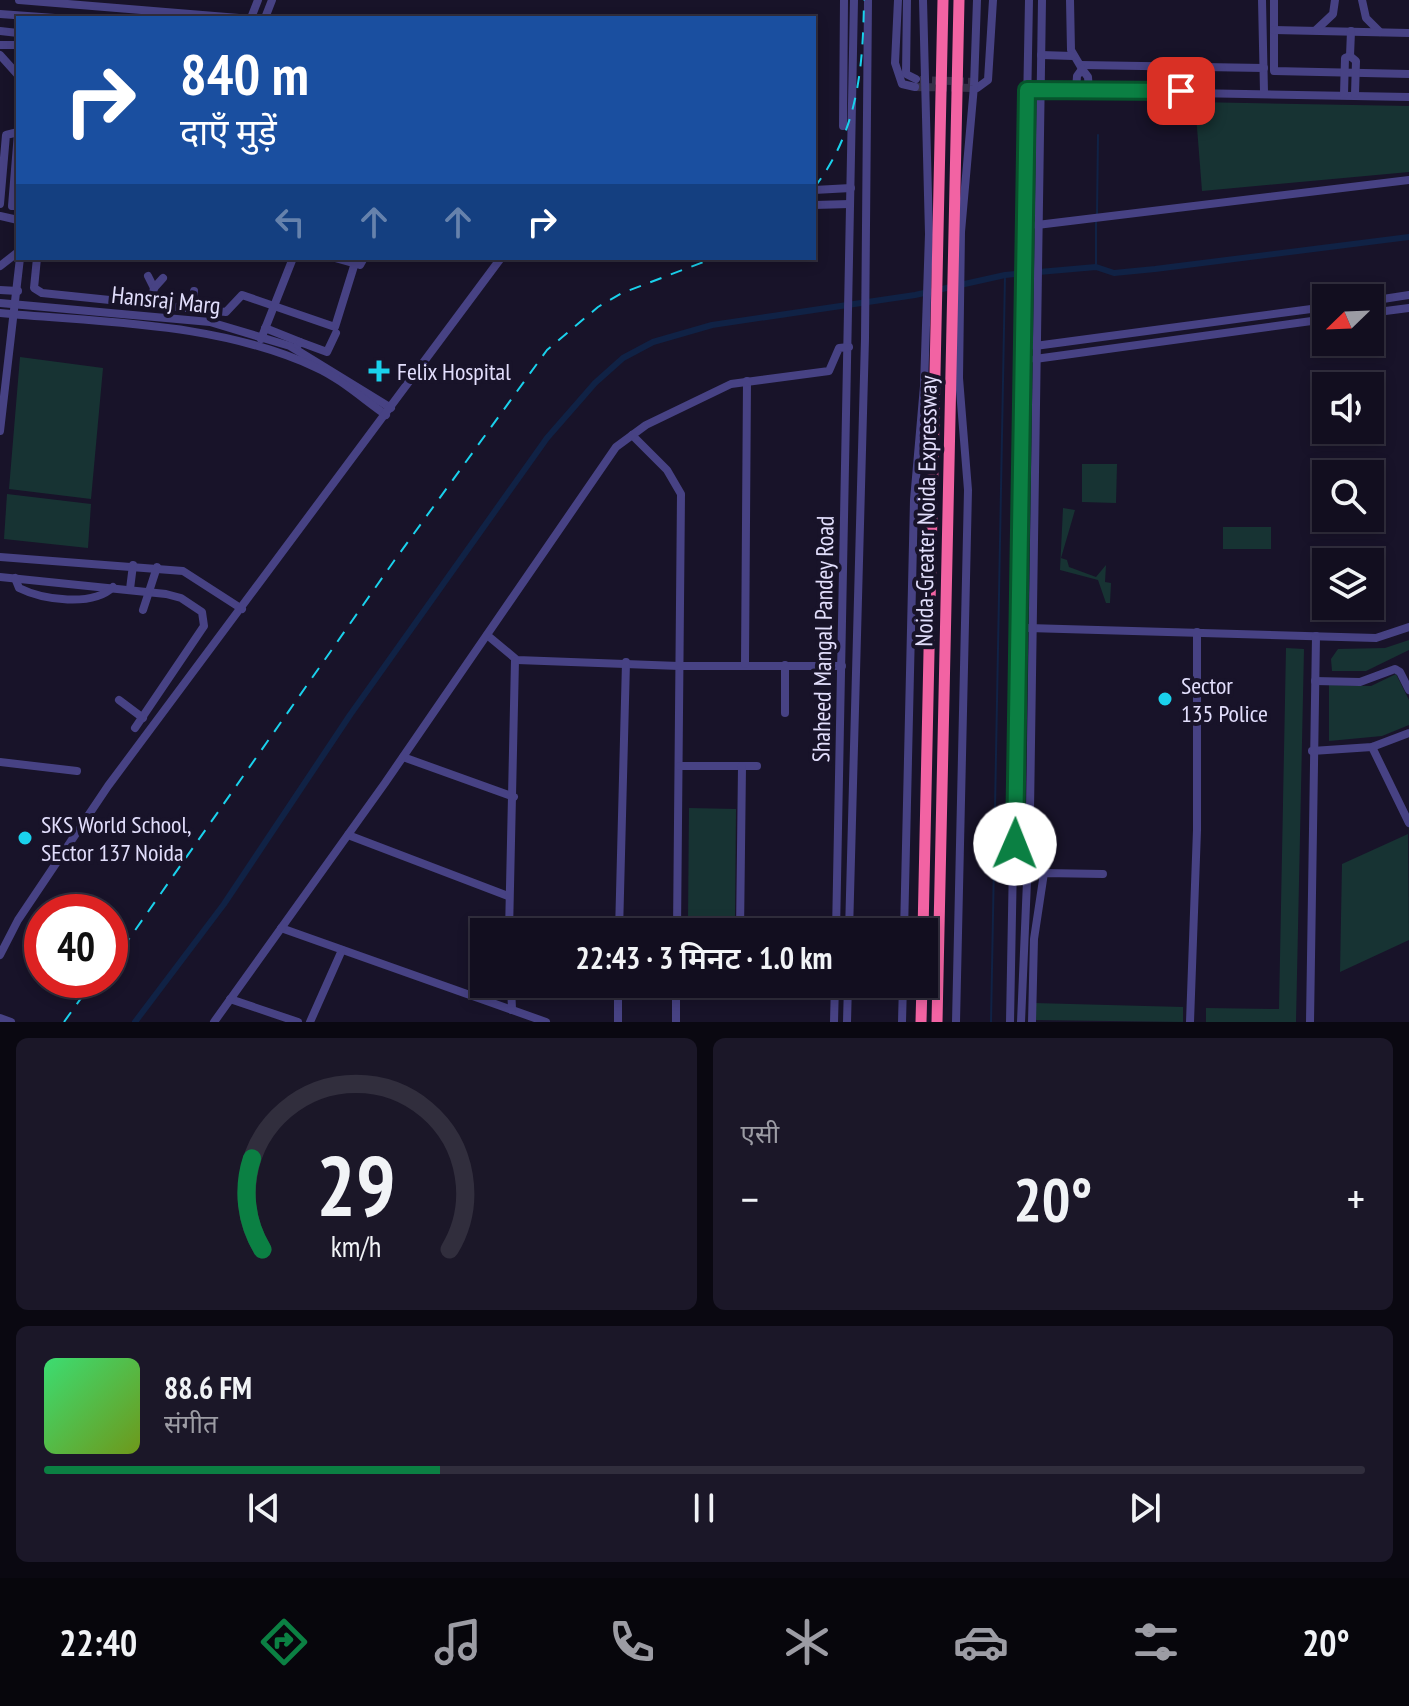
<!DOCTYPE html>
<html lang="hi">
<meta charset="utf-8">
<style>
:root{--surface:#120e1f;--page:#1b1728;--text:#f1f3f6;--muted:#9c9ca4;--line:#312e3d;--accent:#0b8043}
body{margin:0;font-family:"PT Sans Narrow","Noto Sans Devanagari",sans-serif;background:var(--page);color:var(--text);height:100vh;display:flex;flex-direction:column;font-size:30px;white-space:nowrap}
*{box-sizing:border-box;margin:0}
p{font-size:26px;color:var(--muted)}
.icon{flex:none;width:44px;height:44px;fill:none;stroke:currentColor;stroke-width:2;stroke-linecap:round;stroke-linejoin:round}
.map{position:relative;height:1022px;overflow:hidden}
.panel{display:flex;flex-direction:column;gap:16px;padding:16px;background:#0a0811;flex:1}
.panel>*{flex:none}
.guide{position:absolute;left:16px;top:16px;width:800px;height:244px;border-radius:0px;box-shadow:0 4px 12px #0003,0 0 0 2px var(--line);background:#1a4fa0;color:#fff;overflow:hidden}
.needle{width:52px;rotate:247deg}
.buttons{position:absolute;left:1312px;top:284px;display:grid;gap:16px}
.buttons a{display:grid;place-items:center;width:72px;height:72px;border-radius:0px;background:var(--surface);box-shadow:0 4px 12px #0003,0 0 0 2px var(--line);font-size:40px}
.speed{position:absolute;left:24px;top:894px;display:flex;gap:16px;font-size:40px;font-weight:700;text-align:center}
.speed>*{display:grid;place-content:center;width:104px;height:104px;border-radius:50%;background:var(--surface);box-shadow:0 4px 12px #0003,0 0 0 2px var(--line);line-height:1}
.speed .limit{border:12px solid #d22;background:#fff;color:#111}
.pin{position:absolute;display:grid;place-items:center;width:68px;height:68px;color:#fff;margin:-34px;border-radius:16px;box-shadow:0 4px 12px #0006}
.me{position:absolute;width:88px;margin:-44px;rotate:1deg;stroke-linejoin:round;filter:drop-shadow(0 0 6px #0008)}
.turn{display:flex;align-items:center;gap:28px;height:168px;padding:0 32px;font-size:36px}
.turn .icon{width:104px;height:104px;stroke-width:2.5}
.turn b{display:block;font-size:56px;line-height:68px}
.lanes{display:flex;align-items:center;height:76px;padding:0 32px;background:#0003;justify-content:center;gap:40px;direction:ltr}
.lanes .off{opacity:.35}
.big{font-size:60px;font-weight:600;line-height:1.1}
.panel .widget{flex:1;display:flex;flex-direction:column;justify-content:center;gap:12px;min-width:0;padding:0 28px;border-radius:12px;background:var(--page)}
.panel .dial{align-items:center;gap:0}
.dial svg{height:208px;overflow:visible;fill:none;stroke:var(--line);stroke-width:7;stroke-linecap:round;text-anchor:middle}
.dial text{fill:var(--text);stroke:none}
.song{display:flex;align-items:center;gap:24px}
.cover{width:96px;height:96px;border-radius:12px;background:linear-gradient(135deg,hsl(140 70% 55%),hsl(80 70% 35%))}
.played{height:8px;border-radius:4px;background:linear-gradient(90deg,var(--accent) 30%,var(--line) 30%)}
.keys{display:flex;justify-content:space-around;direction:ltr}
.heat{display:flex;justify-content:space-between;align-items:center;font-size:44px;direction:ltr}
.panel .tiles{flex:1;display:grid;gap:16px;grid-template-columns:1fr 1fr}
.widget:last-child{grid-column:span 2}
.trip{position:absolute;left:470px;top:918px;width:468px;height:80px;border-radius:0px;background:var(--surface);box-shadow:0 4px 12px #0003,0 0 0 2px var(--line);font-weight:600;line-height:80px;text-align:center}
.menu{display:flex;height:128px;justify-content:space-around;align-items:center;background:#07060c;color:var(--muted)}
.menu .icon{width:56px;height:56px}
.menu .on{color:var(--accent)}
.menu b{font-size:36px;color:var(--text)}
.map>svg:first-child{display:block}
.green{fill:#173333}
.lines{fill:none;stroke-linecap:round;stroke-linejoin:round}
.stream{stroke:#102245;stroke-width:2}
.canal{stroke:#102245;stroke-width:6}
.minor-tunnel{stroke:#363149;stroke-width:8;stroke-dasharray:8 4;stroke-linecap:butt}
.minor{stroke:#474284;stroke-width:8}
.highway{stroke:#f263a3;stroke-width:11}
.rail{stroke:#1ad1ec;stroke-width:2;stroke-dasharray:12 10;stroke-linecap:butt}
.route-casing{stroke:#07532c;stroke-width:20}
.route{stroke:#0b8043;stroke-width:14}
.poi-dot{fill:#1ad1ec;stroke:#181329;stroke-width:3}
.labels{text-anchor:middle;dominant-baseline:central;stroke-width:8;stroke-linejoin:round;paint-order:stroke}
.street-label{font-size:24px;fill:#e2defc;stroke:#181329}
.poi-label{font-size:24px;fill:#e2defc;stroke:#181329;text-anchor:start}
</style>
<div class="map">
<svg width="1409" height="1022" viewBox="0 0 1409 1022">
<rect width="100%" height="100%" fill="#181329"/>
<g class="green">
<polygon points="1195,102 1409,106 1409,172 1202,191"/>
<polygon points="20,357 103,368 91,499 9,489"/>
<polygon points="1082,464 1117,464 1116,503 1082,502"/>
<polygon points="7,494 91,504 88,548 4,539"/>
<polygon points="1063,508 1075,510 1061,558 1067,560 1069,567 1096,577 1106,565 1105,582 1111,583 1110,603 1106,603 1098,580 1060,570"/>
<rect x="1223" y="527" width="48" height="22"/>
<polygon points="1409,640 1409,650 1366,671 1332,671 1331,659 1338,649 1385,648"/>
<polygon points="1286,648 1304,649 1296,1022 1206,1022 1206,1008 1279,1009"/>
<polygon points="1396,674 1409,700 1409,725 1382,736 1329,741 1329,685 1371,686"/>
<polygon points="689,808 736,809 735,922 688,921"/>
<polygon points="1408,834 1409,940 1340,972 1342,864"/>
<polygon points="1034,1003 1183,1007 1183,1022 1033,1020"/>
</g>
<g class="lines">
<g class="stream">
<polyline points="1097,214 1098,135"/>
<polyline points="1096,267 1096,220"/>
<polyline points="991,1022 1005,275"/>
</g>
<polyline class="canal" points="135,1022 224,904 350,715 547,438 595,383 623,358 653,342 712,325 915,295 1005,275 1096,267 1114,273 1155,269 1409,237"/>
<g class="minor-tunnel">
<polyline points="920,80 977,82"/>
<polyline points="915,87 977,88"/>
</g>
<g class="minor">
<polyline points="19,0 239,18"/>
<polyline points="898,0 895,63 902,84 915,87"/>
<polyline points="907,0 906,74 916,79"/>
<polyline points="1070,0 1071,50 1081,67"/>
<polyline points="1262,0 1264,92"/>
<polyline points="1274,0 1274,71 1409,74"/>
<polyline points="1362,0 1366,18 1380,32"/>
<polyline points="0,14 55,18"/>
<polyline points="251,18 258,0"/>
<polyline points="265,18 272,0"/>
<polyline points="1274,30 1409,33"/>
<polyline points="1316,30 1333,14 1335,0"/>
<polyline points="0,31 18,33"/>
<polyline points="0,45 18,45"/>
<polyline points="0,55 18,75"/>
<polyline points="1041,55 1073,56"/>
<polyline points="1350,56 1351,31"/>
<polyline points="1081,65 1264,68"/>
<polyline points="977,88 988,80 993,0"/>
<polyline points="1027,90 1409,97"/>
<polyline points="1076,90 1077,76 1082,69 1088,77 1089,90"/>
<polyline points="1344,94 1345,58 1350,56 1356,61 1355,94"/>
<polyline points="843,126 844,0"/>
<polyline points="18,133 12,206 18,206"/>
<polyline points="814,190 851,188"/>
<polyline points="0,204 6,135 18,132"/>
<polyline points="814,205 850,204"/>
<polyline points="0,216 18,220"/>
<polyline points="1037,225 1409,180"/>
<polyline points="37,258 34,288 42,293 226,312 242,295 335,327 354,266"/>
<polyline points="335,258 360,265 364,258"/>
<polyline points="0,266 18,252"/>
<polyline points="148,276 154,288"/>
<polyline points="0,290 18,291"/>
<polyline points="1370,301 1409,295"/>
<polyline points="0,303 210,322 290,346 391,408"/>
<polyline points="151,303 154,288 163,278"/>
<polyline points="191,308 194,291"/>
<path d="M0,313C105,323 217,322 315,367C340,378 363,399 386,415"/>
<polyline points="1370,313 1409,308"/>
<polyline points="265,328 300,342 298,345"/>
<polyline points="261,339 293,258"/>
<polyline points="300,342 327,352 336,333"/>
<polyline points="1035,346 1326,307"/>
<polyline points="1035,359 1326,319"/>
<polyline points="0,431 20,258"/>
<polyline points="632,435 667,470 681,494 677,932"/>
<polyline points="0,557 183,571 242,609"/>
<polyline points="0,577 166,594 181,598 202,612 204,626 135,728"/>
<path d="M15,578L19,588C43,600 93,607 113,587"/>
<polyline points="130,589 133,565"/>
<polyline points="143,610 157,567"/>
<polyline points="1028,628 1376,638 1409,627"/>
<polyline points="487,635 517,660 679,666 842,666"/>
<polyline points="745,664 747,381"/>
<polyline points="1315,681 1360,682 1395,669 1400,672 1409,690"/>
<polyline points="119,700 143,718"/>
<polyline points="785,713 785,665"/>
<polyline points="1372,747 1409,823"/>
<polyline points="1312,751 1372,747 1409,733"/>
<polyline points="403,757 514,797"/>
<polyline points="0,762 77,771"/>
<polyline points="680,766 757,766"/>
<polyline points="348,835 508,896"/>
<polyline points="281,928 546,1022"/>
<polyline points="509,932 515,660"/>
<polyline points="619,932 626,662"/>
<polyline points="740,932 742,766"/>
<polyline points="836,932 854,0"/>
<polyline points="849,932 865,339 868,0"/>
<polyline points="904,932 914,500 924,386 929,234 923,0"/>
<polyline points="0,955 18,920 108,786 501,258"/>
<polyline points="511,984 512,1010"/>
<polyline points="230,999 298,1022"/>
<polyline points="0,1018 11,1022"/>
<polyline points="214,1022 385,783 616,447 646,425 731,384 829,371 839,348 849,347"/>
<polyline points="310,1022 342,950"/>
<polyline points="618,1022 618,984"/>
<polyline points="676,1022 676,984"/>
<polyline points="834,1022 835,984"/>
<polyline points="847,1022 848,984"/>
<polyline points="902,1022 903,984"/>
<polyline points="956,1022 968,490 959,378 961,232 974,86 977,0"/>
<polyline points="1010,1022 1029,0"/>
<polyline points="1021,1022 1030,811 1042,0"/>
<polyline points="1032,1022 1034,939 1044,873 1103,874"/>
<polyline points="1190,1022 1197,830 1197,632"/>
<polyline points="1310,1022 1316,636"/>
</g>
<g class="highway">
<polyline points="923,932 943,0"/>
<polyline points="921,1022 922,984"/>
<polyline points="937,1022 959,0"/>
</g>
<g class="rail">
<path d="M814,188C858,131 863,69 864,0"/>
<polyline points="110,966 394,561 547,350 598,307 622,293 714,258"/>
<polyline points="64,1022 94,980"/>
</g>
</g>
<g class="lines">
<defs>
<polyline id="route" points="1015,844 1027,90 1181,91"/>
</defs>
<use href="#route" class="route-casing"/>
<use href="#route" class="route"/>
</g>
<g class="poi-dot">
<path d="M375 359h8v8h8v8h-8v8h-8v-8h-8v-8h8z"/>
<circle cx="1165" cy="699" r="8"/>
<circle cx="25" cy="838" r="8"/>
</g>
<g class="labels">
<g class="street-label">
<text transform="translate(166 300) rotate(6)">Hansraj Marg</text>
<text transform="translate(926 511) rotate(-89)">Noida-Greater Noida Expressway</text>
<text transform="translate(823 639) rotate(-89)">Shaheed Mangal Pandey Road</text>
</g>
<g class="poi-label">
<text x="397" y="371">Felix Hospital</text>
<text x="1181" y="685">Sector<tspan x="1181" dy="28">135 Police</tspan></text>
<text x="41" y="824">SKS World School,<tspan x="41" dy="28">SEctor 137 Noida</tspan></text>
</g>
</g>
</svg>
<div class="buttons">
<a><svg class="needle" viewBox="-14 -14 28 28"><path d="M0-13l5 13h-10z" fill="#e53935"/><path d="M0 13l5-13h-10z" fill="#9c9ca4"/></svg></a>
<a><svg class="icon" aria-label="sound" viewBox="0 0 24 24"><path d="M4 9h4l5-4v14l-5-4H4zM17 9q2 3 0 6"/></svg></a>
<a><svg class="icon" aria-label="search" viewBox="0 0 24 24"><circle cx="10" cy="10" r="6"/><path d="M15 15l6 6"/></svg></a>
<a><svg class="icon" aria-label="layers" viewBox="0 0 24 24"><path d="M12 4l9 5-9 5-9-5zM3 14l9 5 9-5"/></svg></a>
</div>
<div class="speed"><div class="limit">40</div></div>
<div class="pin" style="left:1181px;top:91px;background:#d93025"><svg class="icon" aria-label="arrive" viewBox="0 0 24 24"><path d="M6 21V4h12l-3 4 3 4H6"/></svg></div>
<svg class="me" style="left:1015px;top:844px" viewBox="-20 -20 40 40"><circle r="19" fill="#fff"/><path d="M0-13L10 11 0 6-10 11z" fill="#0b8043"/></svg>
<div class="trip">22:43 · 3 मिनट · 1.0 km</div>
<div class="guide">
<div class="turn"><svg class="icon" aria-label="right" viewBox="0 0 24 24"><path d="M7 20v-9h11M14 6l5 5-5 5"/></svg><div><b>840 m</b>दाएँ मुड़ें</div></div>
<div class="lanes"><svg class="icon off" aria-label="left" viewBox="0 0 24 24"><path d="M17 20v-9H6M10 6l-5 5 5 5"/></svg><svg class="icon off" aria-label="ahead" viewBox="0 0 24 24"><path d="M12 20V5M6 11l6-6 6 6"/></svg><svg class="icon off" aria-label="ahead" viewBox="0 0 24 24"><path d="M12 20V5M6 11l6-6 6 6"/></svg><svg class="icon" aria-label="right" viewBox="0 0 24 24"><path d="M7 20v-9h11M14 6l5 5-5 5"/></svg></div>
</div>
</div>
<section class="panel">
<div class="tiles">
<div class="widget dial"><svg viewBox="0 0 100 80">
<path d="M14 69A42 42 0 1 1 86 69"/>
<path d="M14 69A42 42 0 0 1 10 34" stroke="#0b8043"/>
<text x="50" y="56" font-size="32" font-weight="700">29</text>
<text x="50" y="72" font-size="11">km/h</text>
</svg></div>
<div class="widget"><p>एसी</p>
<div class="heat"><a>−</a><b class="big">20°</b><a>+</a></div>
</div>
<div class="widget">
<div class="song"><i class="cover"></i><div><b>88.6 FM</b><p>संगीत</p></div></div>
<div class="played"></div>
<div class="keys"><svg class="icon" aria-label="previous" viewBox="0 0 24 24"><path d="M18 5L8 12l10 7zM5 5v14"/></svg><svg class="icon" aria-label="pause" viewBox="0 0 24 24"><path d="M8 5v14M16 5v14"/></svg><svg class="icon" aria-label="next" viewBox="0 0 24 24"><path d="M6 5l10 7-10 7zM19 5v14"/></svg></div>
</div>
</div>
</section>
<nav class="menu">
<b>22:40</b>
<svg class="icon on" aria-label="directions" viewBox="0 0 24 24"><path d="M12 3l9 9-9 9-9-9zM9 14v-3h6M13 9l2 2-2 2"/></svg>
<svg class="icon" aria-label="music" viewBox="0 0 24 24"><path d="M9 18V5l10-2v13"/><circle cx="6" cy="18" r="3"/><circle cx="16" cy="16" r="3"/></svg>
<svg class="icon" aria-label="phone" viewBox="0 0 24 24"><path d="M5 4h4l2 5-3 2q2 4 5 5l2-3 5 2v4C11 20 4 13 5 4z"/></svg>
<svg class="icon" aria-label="climate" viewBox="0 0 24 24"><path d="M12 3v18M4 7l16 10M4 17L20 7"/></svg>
<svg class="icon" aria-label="car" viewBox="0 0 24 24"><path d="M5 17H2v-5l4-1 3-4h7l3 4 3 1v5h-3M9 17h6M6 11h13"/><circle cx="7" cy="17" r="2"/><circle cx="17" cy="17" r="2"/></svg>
<svg class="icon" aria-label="filters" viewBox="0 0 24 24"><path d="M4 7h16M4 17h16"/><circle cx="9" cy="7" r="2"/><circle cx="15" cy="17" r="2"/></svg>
<b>20°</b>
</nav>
